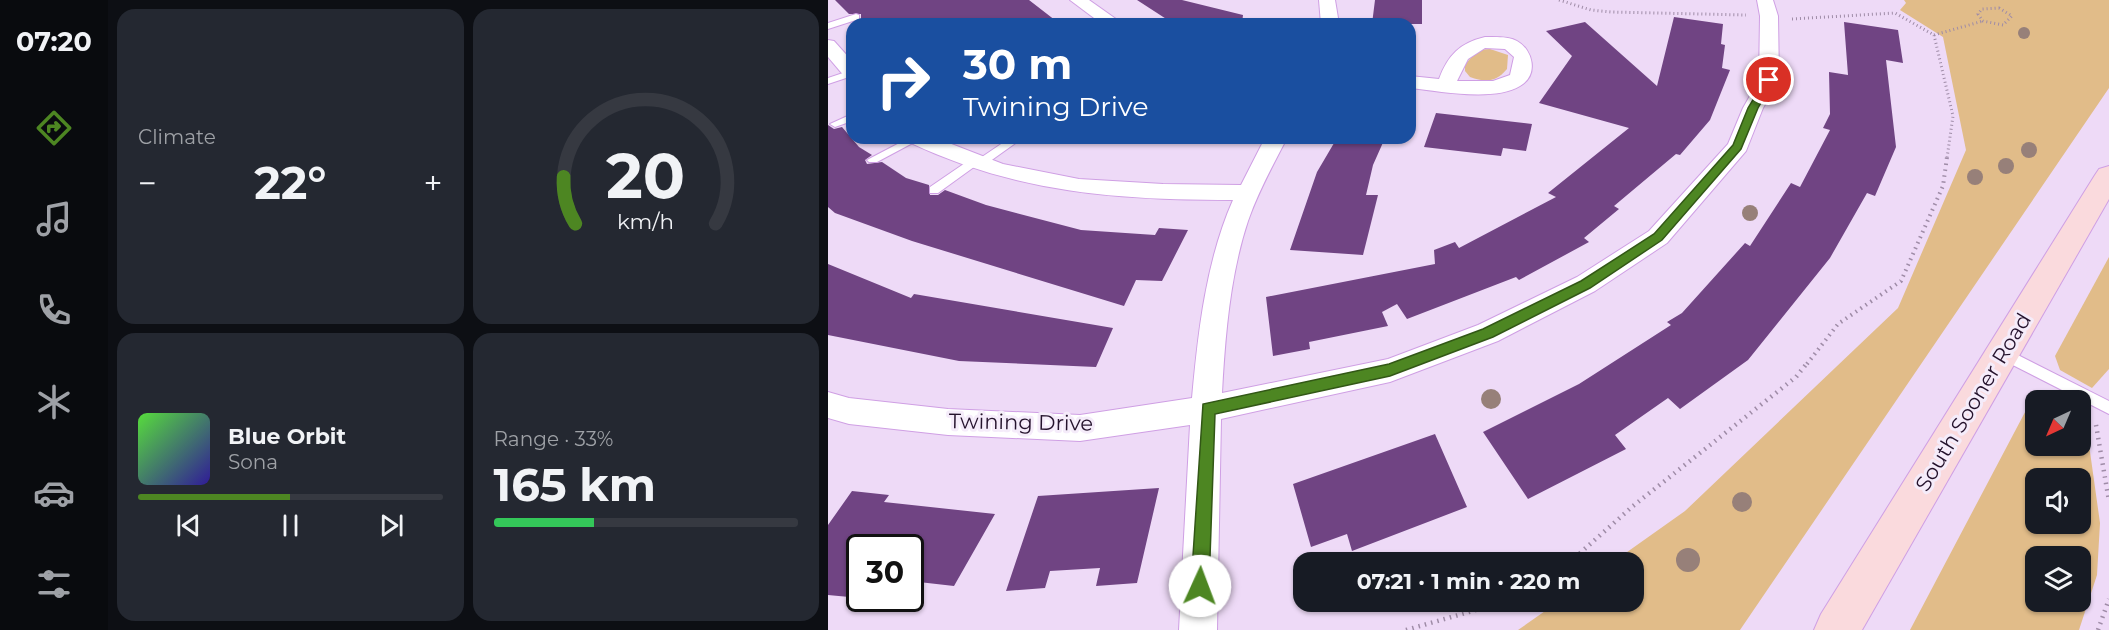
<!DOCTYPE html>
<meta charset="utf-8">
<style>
:root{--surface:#171b24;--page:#242831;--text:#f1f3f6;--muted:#9ea1a6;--line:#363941;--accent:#4d8622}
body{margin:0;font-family:Montserrat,sans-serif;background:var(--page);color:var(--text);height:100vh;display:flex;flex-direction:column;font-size:22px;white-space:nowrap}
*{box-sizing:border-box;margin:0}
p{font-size:20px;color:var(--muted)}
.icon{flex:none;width:33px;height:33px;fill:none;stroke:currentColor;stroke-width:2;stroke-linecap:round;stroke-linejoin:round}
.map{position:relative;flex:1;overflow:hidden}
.panel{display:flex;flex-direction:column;gap:9px;padding:9px;background:#0d0f14;width:720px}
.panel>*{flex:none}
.top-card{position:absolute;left:18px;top:18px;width:570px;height:126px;border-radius:18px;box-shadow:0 2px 4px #0004;background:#1a4fa0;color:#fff;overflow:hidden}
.needle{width:39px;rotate:224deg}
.fabs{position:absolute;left:1197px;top:390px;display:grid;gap:12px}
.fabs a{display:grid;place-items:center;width:66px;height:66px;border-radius:12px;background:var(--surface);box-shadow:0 2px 4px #0004;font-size:30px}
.speed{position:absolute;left:18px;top:534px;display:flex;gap:12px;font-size:30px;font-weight:700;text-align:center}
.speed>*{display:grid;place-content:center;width:78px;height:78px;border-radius:50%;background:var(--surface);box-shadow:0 2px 4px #0004;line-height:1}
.speed .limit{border:3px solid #111;border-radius:9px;background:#fff;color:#111}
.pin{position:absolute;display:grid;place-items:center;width:51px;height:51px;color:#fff;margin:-26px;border:3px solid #fff;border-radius:50%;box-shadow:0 2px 6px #0007}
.me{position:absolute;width:66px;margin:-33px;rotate:2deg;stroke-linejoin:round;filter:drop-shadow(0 0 4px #0008)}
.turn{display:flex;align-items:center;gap:21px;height:126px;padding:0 18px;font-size:27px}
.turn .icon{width:78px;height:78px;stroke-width:2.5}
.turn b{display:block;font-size:42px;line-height:51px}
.big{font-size:45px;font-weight:700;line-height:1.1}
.panel .card{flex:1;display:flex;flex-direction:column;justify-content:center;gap:9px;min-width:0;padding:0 21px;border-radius:18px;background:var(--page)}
.panel .dial{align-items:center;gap:0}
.dial svg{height:156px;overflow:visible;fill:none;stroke:var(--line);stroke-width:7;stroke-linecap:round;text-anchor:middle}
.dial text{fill:var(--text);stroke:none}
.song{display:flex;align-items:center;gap:18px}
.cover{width:72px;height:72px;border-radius:9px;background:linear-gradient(135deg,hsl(110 70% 55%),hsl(250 70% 35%))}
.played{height:6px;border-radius:3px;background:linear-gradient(90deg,var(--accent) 50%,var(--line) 50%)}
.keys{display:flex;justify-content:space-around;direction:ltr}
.heat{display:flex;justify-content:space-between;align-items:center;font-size:33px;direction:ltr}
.charge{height:9px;border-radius:4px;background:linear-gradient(90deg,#34c759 33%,var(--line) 0)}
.panel .tiles{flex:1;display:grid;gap:9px;grid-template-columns:repeat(2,1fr)}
.trip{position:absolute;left:465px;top:552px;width:351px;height:60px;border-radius:18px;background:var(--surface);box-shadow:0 2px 4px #0004;font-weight:700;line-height:60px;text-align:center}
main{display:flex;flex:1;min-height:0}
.tabs{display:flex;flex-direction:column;width:108px;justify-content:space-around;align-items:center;background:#090b0e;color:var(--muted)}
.tabs .icon{width:42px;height:42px}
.tabs .selected{color:var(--accent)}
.tabs b{font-size:27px;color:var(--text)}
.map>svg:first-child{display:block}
.green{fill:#e1bc89;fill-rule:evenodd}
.building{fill:#704483}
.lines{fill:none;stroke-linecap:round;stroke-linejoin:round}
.lane-casing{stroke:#cf9fe4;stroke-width:2}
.street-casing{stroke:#cf9fe4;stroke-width:2}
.secondary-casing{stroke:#cf9fe4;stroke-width:2}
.path-far2{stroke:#9f8ca7;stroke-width:3;stroke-dasharray:1 3;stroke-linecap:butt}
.path-far1{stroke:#9f8ca7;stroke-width:4;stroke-dasharray:1.5 4.5;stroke-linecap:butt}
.path{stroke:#9f8ca7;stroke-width:4.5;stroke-dasharray:1.5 5;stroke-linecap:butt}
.lane{fill:#fff;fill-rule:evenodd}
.street{fill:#fff;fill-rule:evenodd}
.secondary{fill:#fadadd;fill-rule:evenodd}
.tree{fill:#978079}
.route{fill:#4d8622;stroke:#325716;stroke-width:1.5}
.labels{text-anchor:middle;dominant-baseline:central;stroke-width:6;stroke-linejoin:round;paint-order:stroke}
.street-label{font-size:21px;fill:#24122c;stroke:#f5ecfa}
</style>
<main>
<nav class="tabs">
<b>07:20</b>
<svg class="icon selected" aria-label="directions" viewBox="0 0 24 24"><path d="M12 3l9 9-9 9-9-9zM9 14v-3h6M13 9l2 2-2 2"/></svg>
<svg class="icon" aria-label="music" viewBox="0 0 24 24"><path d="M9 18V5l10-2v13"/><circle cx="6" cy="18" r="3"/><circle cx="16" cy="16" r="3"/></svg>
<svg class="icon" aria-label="phone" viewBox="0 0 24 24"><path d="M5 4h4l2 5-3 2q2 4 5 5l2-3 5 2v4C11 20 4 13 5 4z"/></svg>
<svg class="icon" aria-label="climate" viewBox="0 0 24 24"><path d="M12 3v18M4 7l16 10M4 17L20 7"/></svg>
<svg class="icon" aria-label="car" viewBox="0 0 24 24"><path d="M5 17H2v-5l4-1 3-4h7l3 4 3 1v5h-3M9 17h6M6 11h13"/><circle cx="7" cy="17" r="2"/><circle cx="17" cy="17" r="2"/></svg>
<svg class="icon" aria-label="filters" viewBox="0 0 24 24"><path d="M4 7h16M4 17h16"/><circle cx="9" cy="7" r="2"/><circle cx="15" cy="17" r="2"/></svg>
</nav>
<section class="panel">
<div class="tiles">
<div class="card"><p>Climate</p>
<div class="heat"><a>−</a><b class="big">22°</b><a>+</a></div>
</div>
<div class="card dial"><svg viewBox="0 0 100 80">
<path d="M14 69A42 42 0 1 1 86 69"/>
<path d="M14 69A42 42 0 0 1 8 45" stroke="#4d8622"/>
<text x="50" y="56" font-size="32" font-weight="700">20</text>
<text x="50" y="72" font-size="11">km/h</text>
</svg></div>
<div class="card">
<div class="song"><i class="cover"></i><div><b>Blue Orbit</b><p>Sona</p></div></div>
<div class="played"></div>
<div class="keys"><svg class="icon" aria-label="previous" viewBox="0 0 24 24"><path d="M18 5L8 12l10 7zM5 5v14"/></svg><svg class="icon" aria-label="pause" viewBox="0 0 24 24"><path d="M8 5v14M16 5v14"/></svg><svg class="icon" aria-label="next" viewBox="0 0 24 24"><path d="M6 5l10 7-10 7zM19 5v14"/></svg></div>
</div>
<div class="card"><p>Range · 33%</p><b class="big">165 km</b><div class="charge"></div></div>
</div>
</section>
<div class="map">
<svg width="1281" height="630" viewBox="0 0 1281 630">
<rect width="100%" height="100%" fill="#eedaf7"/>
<g class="green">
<polygon points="1076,0 1281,0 1281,88 912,630 690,630 730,602 806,602 806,562 785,562 857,511 1070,308 1138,150 1115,37 1072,10 1078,3"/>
<path d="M662,49L680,55L679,69C668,82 658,83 642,77L637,71V65L649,50Z"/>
<polygon points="1281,257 1281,369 1264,388 1232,370 1227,356"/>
<path d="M1210,394L1240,400H1208V446H1252L1253,407L1256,409L1272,523L1269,575L1251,630H1082L1205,397ZM1252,478V524H1208V478ZM1252,556V602H1208V556Z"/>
</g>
<g class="building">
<polygon points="7,0 201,0 232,24 32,24 30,22 33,20 33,14 21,14"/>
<polygon points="309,0 354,0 415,15 414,24 346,24"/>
<polygon points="547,0 594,0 594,24 544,24"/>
<polygon points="846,17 895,24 893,44 897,45 894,68 902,70 882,120 852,155 848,154 786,206 791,209 756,238 761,242 691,280 688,277 579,319 569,304 554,312 560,326 481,342 482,349 445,356 438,297 607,264 606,250 627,242 631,248 728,197 720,193 801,128 711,103 744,56 718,31 757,22 829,86"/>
<polygon points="1016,22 1070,30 1075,63 1058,60 1068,147 1047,196 1039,193 1002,258 920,360 852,409 840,398 787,435 798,449 700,499 655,432 751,384 843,325 839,322 854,313 917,243 922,246 963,183 972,187 1002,130 995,128 1002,114 1001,72 1020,75"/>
<polygon points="608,113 704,124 698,151 675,148 673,156 596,147"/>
<polygon points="0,125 6,129 14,127 31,147 44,155 37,160 39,164 54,162 78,178 101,185 102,195 110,195 117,190 158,205 253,230 327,235 331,228 360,230 334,281 308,280 296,306 84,241 7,213 0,207"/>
<polygon points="509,138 557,138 545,165 538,195 550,195 535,255 462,250 489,172"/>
<polygon points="0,264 83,298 86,294 285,328 268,367 131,361 0,335"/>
<polygon points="607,434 639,507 524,551 519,534 483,547 465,484"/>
<polygon points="331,488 309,583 268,586 272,568 222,571 217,588 178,591 210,496"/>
<polygon points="24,491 61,495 56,502 167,514 126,586 82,581 82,548 32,548 32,598 0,595 0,525"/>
</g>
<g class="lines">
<defs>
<g id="lane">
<polygon points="28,14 31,15 31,19 0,29 0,23"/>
<polygon points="24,70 24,76 0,84 0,78"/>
<polygon points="24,114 24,121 7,127 2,124"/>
<polygon points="81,138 94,138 49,162 41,162 39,160"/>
<polygon points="182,138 193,139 154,167 146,167 110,193 102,193 102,187 140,161 148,161"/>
<polygon points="1174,347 1281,401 1281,414 1169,357 1167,353 1169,349"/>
</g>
<g id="street">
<polygon points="242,0 261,0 295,24 274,24"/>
<polygon points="491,0 507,0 511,24 493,24"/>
<path d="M929,0H945L950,16L951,80L935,108L918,151L839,243L767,291L670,341L562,382L393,419L389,630H351L362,425L252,441L120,435L21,424L0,418V392L21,398L120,409L252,415L364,398C370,332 378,261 405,200C290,200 189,193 83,143L80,138H108L175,164L251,179L335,184L413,185L437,138H459C445,165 430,192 420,221C402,275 397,337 394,393L560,359L650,325L749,277L821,231L900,144L915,108L931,80L932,16Z"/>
<path d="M657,37C666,37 681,36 689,41C705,50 711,75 692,86C666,102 611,91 582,88V76L611,79C620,55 632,43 657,37ZM657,48L677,49L686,57L682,75L665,81H629L640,59Z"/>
<polygon points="0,40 6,41 24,61 24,79 17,77 0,57"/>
</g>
<polygon id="secondary" points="1281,166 1281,199 1034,630 986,630 993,614 1267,175 1271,169"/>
</defs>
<use href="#lane" class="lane-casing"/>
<use href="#street" class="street-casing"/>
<use href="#secondary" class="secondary-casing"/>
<g class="path-far2">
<polyline points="731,0 763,10 783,12 918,15"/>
<polygon points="1171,8 1184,16 1175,25 1155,21 1150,14 1154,9"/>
<polyline points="964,19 1067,13 1106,35 1125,116 1119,158"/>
<polyline points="1106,35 1155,21"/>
</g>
<polyline class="path-far1" points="979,364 1010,324 1073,281 1115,186 1119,157"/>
<g class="path">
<polyline points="1268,425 1281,501"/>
<polyline points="742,562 805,506 968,377 980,362"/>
<polyline points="578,630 676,602"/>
<polyline points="1270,630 1281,599"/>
</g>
<use href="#lane" class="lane"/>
<use href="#street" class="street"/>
<use href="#secondary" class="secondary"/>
</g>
<g class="tree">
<circle cx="1196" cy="33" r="6"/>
<circle cx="1201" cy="150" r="8"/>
<circle cx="1178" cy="166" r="8"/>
<circle cx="1147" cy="177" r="8"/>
<circle cx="922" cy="213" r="8"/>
<circle cx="663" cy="399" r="10"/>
<circle cx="914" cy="502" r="10"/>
<circle cx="860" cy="560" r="12"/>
</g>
<polygon class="route" points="938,78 946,80 930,108 913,149 834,240 762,288 665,337 562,376 387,414 381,586 379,592 372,595 366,592 363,586 375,404 561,364 655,329 753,281 826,234 905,145 920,108"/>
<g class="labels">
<g class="street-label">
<text transform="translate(1145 402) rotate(-59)">South Sooner Road</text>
<text transform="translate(193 422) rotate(1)">Twining Drive</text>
</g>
</g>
</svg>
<div class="fabs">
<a><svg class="needle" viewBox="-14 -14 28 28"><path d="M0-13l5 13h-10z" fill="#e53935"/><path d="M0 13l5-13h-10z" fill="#9ea1a6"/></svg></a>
<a><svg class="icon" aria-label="sound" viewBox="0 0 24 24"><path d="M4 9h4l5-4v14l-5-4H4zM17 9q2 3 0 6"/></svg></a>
<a><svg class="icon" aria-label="layers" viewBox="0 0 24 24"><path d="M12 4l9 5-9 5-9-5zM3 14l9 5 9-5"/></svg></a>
</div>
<div class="speed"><div class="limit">30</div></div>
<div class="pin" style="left:941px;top:80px;background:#d93025"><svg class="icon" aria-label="arrive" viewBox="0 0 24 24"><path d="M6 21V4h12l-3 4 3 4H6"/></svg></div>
<svg class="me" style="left:372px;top:586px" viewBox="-20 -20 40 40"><circle r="19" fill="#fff"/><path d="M0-13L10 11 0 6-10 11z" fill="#4d8622"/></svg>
<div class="trip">07:21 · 1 min · 220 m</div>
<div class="top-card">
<div class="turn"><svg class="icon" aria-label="right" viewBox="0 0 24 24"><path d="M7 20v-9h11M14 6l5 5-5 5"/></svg><div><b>30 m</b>Twining Drive</div></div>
</div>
</div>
</main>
